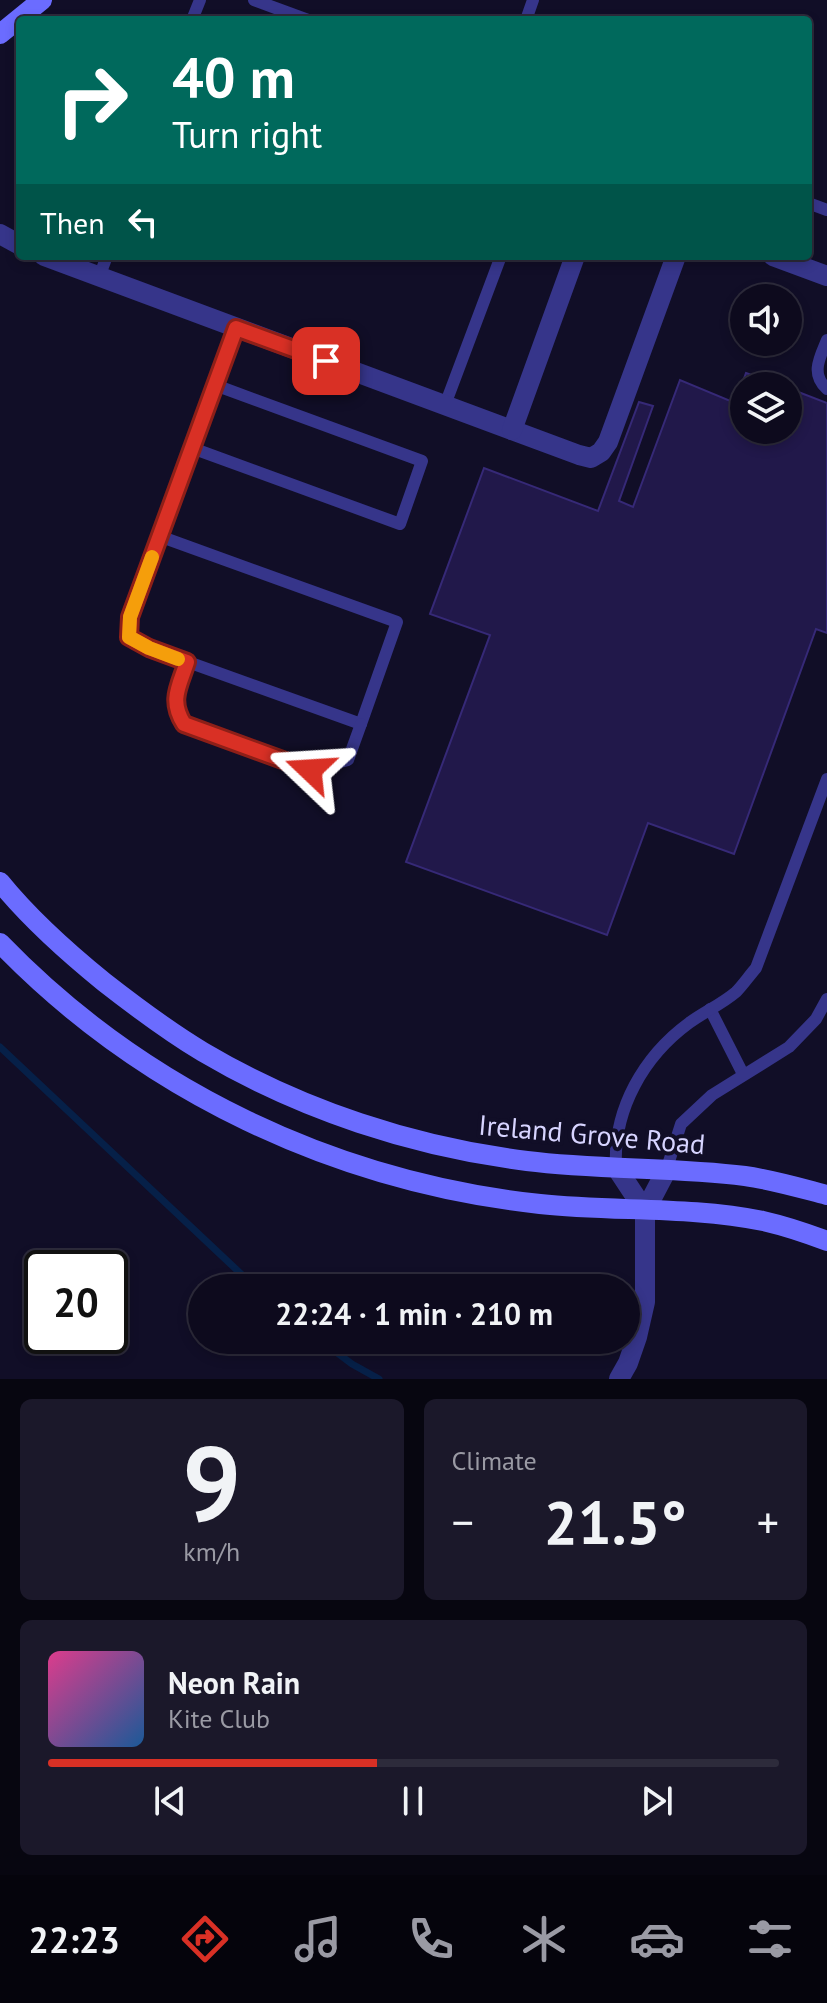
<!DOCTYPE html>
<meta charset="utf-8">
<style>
:root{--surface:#0d0a1d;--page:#1b182a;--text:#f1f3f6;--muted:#9a9aa4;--line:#2d2b3b;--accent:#d93025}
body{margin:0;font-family:"PT Sans",sans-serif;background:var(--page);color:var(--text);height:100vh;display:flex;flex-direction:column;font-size:30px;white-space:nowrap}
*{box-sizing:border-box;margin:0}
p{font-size:26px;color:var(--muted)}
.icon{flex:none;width:44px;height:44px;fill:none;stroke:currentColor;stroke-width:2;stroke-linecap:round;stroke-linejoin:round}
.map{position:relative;height:1379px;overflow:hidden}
.drawer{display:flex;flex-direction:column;gap:20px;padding:20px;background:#070610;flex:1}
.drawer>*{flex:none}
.banner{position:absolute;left:16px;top:16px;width:796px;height:244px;border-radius:8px;box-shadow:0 4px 12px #0003,0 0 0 2px var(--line);background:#00695c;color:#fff;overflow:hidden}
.controls{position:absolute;left:730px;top:284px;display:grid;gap:16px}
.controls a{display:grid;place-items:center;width:72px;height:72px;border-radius:50%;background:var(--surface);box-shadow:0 4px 12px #0003,0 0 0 2px var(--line);font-size:40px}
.speed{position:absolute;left:24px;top:1250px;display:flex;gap:16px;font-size:40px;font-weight:700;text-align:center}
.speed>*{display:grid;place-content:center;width:104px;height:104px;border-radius:50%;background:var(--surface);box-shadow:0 4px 12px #0003,0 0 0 2px var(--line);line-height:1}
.speed .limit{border:4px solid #111;border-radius:12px;background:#fff;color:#111}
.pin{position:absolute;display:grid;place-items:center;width:68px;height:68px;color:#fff;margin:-34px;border-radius:16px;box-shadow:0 4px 12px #0006}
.me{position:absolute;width:88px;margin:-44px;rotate:290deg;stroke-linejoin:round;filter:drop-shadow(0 0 6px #0008)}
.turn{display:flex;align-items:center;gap:28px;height:168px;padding:0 24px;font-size:36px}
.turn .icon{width:104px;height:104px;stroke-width:2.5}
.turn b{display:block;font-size:56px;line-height:68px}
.then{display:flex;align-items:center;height:76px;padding:0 24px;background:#0003;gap:16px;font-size:30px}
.big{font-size:60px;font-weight:700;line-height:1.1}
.drawer .widget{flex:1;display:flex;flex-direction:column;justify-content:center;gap:12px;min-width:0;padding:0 28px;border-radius:12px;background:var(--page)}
.drawer .dial{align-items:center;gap:0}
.dial b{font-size:104px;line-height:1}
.song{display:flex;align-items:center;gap:24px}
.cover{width:96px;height:96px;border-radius:12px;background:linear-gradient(135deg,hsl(330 70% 55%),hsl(210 70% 35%))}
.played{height:8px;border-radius:4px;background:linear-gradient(90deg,var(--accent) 45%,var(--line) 45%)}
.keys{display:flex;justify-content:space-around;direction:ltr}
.heat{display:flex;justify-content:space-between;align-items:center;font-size:44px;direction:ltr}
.drawer .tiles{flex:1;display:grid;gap:20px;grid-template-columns:1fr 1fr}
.widget:last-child{grid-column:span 2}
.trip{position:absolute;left:188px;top:1274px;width:452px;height:80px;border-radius:40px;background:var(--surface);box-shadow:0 4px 12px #0003,0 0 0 2px var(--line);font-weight:700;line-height:80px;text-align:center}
.dock{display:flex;height:128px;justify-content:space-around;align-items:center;background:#05040c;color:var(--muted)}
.dock .icon{width:56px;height:56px}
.dock .selected{color:var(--accent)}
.dock b{font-size:36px;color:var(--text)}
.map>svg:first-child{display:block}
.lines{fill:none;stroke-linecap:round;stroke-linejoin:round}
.stream{stroke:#062048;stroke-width:7}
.building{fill:#21184a;stroke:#362977;stroke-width:2}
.lane{stroke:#36358a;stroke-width:12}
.street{stroke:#36358a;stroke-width:20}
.secondary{stroke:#6b6cff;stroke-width:20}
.route-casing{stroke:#8d1f18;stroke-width:20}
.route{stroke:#d93025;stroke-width:14}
.slow{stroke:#f59e0b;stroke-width:14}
.labels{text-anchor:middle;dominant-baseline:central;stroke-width:8;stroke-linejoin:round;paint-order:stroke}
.street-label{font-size:28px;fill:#d7d4ff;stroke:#110e27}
</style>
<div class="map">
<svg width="827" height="1379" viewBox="0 0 827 1379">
<rect width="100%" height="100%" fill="#110e27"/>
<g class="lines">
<g class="stream">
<polyline points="0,1047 256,1288"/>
<polyline points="320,1340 352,1364 379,1379"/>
</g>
</g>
<polygon class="building" points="746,373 782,386 744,386 744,430 788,430 788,388 827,403 827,633 816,629 734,854 648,823 607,935 406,862 490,635 430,614 484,468 598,511 639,402 653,406 619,501 633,507 680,380 735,403"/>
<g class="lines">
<g class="lane">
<polyline points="254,0 308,20"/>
<polyline points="192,20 200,0"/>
<polyline points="526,20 533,0"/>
<polyline points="808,203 827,210"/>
<polyline points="99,277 107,256"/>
<path d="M827,340C820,357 810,374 827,389"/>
<polyline points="445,405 501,256"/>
<polyline points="192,448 400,524 422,461 215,385"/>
<polyline points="159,536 397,622 361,724 149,648 129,637 130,617 236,328"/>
<path d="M187,662C179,686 169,700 184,724L310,770L348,760L361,724"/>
<polyline points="710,1009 743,1074"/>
<path d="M616,1167C613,1109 644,1056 689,1023C704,1012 722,1004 736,992C743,985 749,976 756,968L827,779"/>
<polyline points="666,1171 681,1124 712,1095 789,1047 816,1019 827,999"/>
</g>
<g class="street">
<polyline points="0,234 20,245"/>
<polyline points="44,256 579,455 591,458 601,452 608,442 676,256"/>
<polyline points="773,256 827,276"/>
<polyline points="512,430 575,256"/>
<polyline points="616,1167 645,1211"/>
<polyline points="619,1379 628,1363 637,1337 645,1302 645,1211 666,1171"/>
</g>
<g class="secondary">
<polyline points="0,34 42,0"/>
<path d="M0,882C30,919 67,952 104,982C136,1007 168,1031 203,1052C301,1110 414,1147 527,1161C599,1170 673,1167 745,1176C773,1180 800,1188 827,1195"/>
<path d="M0,943C143,1091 336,1182 540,1204C614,1212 690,1206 763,1221C785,1226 806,1233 827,1241"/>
</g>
</g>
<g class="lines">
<defs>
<path id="route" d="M310,770L184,724C169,700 179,687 187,662L149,648L129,637L130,617L236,328L326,361"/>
</defs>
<use href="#route" class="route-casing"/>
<use href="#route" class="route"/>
<polyline class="slow" points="152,557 130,617 129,637 149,648 178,659"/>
</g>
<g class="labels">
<g class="street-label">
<text transform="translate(592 1134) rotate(5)">Ireland Grove Road</text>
</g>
</g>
</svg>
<div class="controls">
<a><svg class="icon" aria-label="sound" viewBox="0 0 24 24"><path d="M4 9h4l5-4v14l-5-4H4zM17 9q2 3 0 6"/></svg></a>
<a><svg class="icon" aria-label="layers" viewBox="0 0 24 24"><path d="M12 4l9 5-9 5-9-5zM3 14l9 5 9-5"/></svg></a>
</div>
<div class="speed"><div class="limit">20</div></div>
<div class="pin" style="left:326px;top:361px;background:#d93025"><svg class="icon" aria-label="arrive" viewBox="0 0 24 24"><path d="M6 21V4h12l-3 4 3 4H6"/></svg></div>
<svg class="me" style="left:310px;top:770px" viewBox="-20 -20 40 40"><path d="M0-17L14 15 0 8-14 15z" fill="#d93025" stroke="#fff" stroke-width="4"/></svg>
<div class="trip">22:24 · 1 min · 210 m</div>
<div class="banner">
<div class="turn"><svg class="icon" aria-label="right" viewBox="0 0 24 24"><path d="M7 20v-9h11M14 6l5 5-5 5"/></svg><div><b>40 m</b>Turn right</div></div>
<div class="then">Then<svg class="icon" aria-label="left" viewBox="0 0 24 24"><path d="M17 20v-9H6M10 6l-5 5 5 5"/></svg></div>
</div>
</div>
<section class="drawer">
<div class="tiles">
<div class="widget dial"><b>9</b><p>km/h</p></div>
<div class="widget"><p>Climate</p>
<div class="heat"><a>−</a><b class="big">21.5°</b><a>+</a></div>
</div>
<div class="widget">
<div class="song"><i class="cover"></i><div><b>Neon Rain</b><p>Kite Club</p></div></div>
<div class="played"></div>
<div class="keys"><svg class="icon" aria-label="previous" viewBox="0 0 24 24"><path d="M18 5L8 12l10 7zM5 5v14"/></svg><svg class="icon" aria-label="pause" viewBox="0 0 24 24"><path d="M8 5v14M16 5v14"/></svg><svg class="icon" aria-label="next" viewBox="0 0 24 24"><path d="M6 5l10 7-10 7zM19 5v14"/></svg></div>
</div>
</div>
</section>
<nav class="dock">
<b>22:23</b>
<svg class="icon selected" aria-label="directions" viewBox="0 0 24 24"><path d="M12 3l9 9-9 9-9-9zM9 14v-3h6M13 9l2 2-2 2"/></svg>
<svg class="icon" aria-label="music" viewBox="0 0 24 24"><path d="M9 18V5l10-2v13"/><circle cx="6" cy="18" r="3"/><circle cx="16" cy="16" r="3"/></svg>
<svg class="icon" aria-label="phone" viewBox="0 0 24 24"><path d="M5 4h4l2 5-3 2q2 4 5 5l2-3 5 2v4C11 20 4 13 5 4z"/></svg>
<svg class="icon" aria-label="climate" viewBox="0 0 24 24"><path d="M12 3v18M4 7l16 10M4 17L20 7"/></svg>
<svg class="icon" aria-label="car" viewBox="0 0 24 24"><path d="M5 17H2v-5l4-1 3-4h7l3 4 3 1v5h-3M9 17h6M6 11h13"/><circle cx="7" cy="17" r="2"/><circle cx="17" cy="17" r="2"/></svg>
<svg class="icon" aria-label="filters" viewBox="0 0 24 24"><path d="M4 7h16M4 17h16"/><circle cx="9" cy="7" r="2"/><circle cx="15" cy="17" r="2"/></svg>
</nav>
